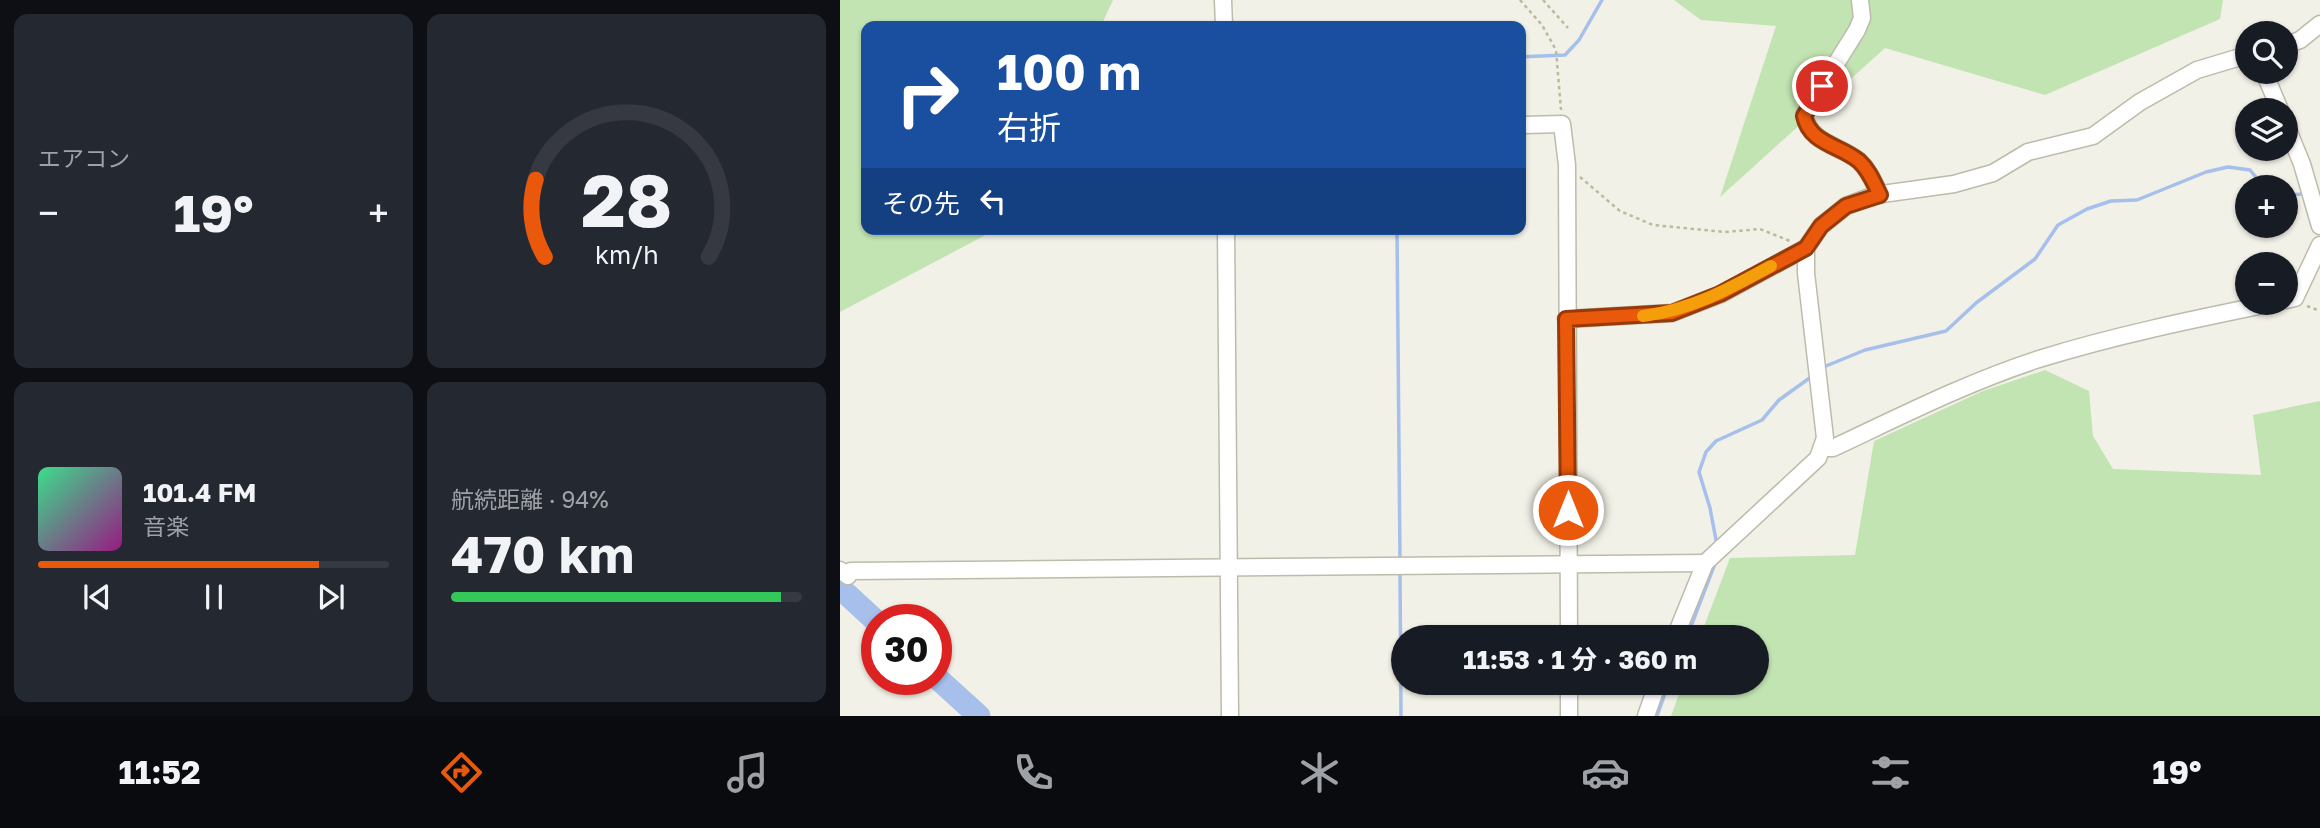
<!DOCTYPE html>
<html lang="ja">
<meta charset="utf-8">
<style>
:root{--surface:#171b24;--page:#242831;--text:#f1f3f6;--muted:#9ea1a6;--line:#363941;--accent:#ea580c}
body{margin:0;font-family:"Golos Text","Noto Sans JP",sans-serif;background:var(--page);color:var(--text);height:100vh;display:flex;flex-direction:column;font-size:26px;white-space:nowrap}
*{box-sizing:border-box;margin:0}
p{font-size:23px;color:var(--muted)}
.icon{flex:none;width:38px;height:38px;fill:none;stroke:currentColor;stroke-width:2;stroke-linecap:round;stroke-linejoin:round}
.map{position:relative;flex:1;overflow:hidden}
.drawer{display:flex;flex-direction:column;gap:14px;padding:14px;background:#0d0f14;width:840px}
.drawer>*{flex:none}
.guide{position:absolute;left:21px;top:21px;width:665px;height:214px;border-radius:14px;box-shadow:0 2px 5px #0004;background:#1a4fa0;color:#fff;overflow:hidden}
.controls{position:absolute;left:1395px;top:21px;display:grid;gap:14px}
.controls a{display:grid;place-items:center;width:63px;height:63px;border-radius:50%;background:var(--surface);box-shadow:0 2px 5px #0004;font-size:35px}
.speed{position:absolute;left:21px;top:604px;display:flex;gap:14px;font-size:35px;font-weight:700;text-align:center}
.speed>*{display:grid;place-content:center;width:91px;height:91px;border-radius:50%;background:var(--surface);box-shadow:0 2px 5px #0004;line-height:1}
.speed .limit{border:10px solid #d22;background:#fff;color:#111}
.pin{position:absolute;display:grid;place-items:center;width:60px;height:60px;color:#fff;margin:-30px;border:4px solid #fff;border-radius:50%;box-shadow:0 2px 7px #0007}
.me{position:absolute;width:77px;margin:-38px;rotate:0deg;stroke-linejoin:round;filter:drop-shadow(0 0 5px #0008)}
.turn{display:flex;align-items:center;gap:24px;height:147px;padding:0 21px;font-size:32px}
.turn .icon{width:91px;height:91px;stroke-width:2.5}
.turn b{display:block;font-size:49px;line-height:60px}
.then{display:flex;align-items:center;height:66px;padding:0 21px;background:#0003;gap:14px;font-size:26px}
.big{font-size:52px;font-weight:700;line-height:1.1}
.drawer .card{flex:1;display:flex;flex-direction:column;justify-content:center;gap:10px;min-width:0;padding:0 24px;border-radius:14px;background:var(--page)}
.drawer .dial{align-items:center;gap:0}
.dial svg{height:182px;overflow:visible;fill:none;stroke:var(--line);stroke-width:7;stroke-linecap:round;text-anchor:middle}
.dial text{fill:var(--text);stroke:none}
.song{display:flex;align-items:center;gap:21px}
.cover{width:84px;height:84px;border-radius:10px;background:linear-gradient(135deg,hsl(150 70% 55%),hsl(310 70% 35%))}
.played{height:7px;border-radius:4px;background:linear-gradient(90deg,var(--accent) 80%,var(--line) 80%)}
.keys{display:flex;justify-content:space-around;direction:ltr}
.heat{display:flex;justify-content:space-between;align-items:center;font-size:38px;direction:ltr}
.charge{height:10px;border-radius:5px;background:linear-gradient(90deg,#34c759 94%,var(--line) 0)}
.drawer .tiles{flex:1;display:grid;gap:14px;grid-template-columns:repeat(2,1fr)}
.trip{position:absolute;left:551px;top:625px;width:378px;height:70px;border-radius:35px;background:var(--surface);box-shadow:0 2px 5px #0004;font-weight:700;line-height:70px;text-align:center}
.tabs{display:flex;height:112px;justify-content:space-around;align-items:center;background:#090b0e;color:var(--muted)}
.tabs .icon{width:49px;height:49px}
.tabs .current{color:var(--accent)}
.tabs b{font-size:32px;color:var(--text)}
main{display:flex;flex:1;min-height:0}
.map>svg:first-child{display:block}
.green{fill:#c2e4b2}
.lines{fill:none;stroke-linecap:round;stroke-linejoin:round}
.stream{stroke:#a6bfeb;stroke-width:3.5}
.river{stroke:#a6bfeb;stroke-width:23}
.minor-casing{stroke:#bdbbaa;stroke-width:19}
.path{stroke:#beb99c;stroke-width:2.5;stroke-dasharray:3.5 3.5;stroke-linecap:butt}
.minor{stroke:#fff;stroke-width:16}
.route-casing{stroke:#983908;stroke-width:18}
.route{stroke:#ea580c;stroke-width:12}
.slow{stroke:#f59e0b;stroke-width:12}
</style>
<main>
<section class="drawer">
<div class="tiles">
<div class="card"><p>エアコン</p>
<div class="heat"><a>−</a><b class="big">19°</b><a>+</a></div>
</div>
<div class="card dial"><svg viewBox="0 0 100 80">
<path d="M14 69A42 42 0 1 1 86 69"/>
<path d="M14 69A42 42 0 0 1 10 35" stroke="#ea580c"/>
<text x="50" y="56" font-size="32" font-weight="700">28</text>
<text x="50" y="72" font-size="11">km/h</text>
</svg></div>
<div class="card">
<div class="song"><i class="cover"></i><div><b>101.4 FM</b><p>音楽</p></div></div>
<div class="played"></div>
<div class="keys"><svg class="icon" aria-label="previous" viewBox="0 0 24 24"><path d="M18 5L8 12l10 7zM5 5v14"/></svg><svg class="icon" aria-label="pause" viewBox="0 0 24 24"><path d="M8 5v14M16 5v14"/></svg><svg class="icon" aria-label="next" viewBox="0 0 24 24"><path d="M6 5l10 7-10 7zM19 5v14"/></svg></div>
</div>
<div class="card"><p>航続距離 · 94%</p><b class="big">470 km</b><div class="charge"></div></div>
</div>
</section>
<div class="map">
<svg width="1480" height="716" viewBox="0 0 1480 716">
<rect width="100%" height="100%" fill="#f2f1e7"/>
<g class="green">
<polygon points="0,0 273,0 261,26 26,26 26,229 157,229 0,312"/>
<polygon points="834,0 1383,0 1380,19 1205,95 1045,48 880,197 936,26 861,20"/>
<polygon points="1205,370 1249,391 1253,436 1273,469 1421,475 1413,415 1480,401 1480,716 831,716 843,683 917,682 917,637 860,637 890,558 1015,555 1034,441 1143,391"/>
</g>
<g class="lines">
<g class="stream">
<polyline points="681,57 725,55 739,40 762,0"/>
<polyline points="1446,195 1466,194"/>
<polyline points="557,229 560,560"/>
<polyline points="986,366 1025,350 1106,331 1136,303 1195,259 1218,225 1247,209 1271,201 1297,200 1366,172 1388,167 1410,170 1424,187"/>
<polyline points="876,540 870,508 859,472 866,452 876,441 922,420 939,400 971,377"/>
<polyline points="560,571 561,716"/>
<polyline points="847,637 876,561"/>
<polyline points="817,716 829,682"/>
</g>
<g class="river">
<polyline points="0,588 37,622"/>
<polyline points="96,677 139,716"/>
</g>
<defs>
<g id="minor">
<polyline points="383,0 384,26"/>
<path d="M1020,0L1022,18L1017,30L964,115C970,144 1000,145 1019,161C1029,170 1034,183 1040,195"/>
<polyline points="1446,45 1460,40 1480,24"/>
<polyline points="1424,72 1440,110"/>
<polyline points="681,125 722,124 727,165 729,637"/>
<polyline points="1446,125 1462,164 1480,226"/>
<polyline points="386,229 390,716"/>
<polyline points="1446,300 1455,298 1480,245"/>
<polyline points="726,319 832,313 881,294 966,248"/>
<path d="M982,448H993C1061,416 1128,382 1199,359C1276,335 1355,319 1433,303"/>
<polyline points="0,570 8,576 11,571 865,563"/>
<polyline points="835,637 865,563 978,458 985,438 966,273 966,248 981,226 1006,206 1035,195 1114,184 1153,173 1188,152 1253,136 1300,102 1357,70 1407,55"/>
<polyline points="729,682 729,716"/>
<polyline points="806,716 818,682"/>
</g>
</defs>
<use href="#minor" class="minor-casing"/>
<g class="path">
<polyline points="680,0 702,25 716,50 721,110"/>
<polyline points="703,0 728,28"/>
<polyline points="740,177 780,211 813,225 885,232 920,229 950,241"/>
<polyline points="1467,306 1480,311"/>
</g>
<use href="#minor" class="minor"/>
</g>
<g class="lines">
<defs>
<path id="route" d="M728,510L726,319L832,313L880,294L966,248L981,226L1006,206L1040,195C1034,183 1029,170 1019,161C1000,145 970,144 964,116L982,86"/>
</defs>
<use href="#route" class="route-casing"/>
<use href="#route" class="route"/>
<path class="slow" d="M803,316C851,310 889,289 931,266"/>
</g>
</svg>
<div class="controls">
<a><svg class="icon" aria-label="search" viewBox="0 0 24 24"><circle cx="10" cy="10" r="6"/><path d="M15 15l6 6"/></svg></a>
<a><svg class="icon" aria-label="layers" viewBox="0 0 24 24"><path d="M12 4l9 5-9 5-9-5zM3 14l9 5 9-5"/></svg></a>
<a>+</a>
<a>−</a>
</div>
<div class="speed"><div class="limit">30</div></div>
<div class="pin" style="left:982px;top:86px;background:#d93025"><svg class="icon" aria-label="arrive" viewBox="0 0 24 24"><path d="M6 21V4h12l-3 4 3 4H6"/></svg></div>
<svg class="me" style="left:728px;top:510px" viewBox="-20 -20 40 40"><circle r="17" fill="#ea580c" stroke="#fff" stroke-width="3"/><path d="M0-11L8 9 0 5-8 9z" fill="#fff"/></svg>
<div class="trip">11:53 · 1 分 · 360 m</div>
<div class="guide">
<div class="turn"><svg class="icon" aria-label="right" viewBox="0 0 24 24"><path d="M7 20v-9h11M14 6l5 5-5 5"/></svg><div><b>100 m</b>右折</div></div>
<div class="then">その先<svg class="icon" aria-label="left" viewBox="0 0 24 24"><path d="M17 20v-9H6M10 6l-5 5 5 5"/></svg></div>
</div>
</div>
</main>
<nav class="tabs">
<b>11:52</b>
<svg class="icon current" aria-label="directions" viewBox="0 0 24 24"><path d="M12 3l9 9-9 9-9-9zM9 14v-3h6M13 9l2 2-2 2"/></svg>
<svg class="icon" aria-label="music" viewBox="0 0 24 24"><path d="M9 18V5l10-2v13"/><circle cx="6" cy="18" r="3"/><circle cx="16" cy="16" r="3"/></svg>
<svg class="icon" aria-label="phone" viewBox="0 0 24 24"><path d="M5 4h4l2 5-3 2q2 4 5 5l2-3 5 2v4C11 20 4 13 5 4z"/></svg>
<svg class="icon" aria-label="climate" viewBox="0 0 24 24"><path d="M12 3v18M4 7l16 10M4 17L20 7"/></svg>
<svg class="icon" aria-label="car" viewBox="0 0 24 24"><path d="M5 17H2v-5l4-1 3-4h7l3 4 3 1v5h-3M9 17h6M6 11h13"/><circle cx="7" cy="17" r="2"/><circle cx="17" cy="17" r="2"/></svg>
<svg class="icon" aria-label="filters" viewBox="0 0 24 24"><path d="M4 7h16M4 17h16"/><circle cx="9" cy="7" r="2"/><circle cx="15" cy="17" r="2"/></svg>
<b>19°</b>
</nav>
